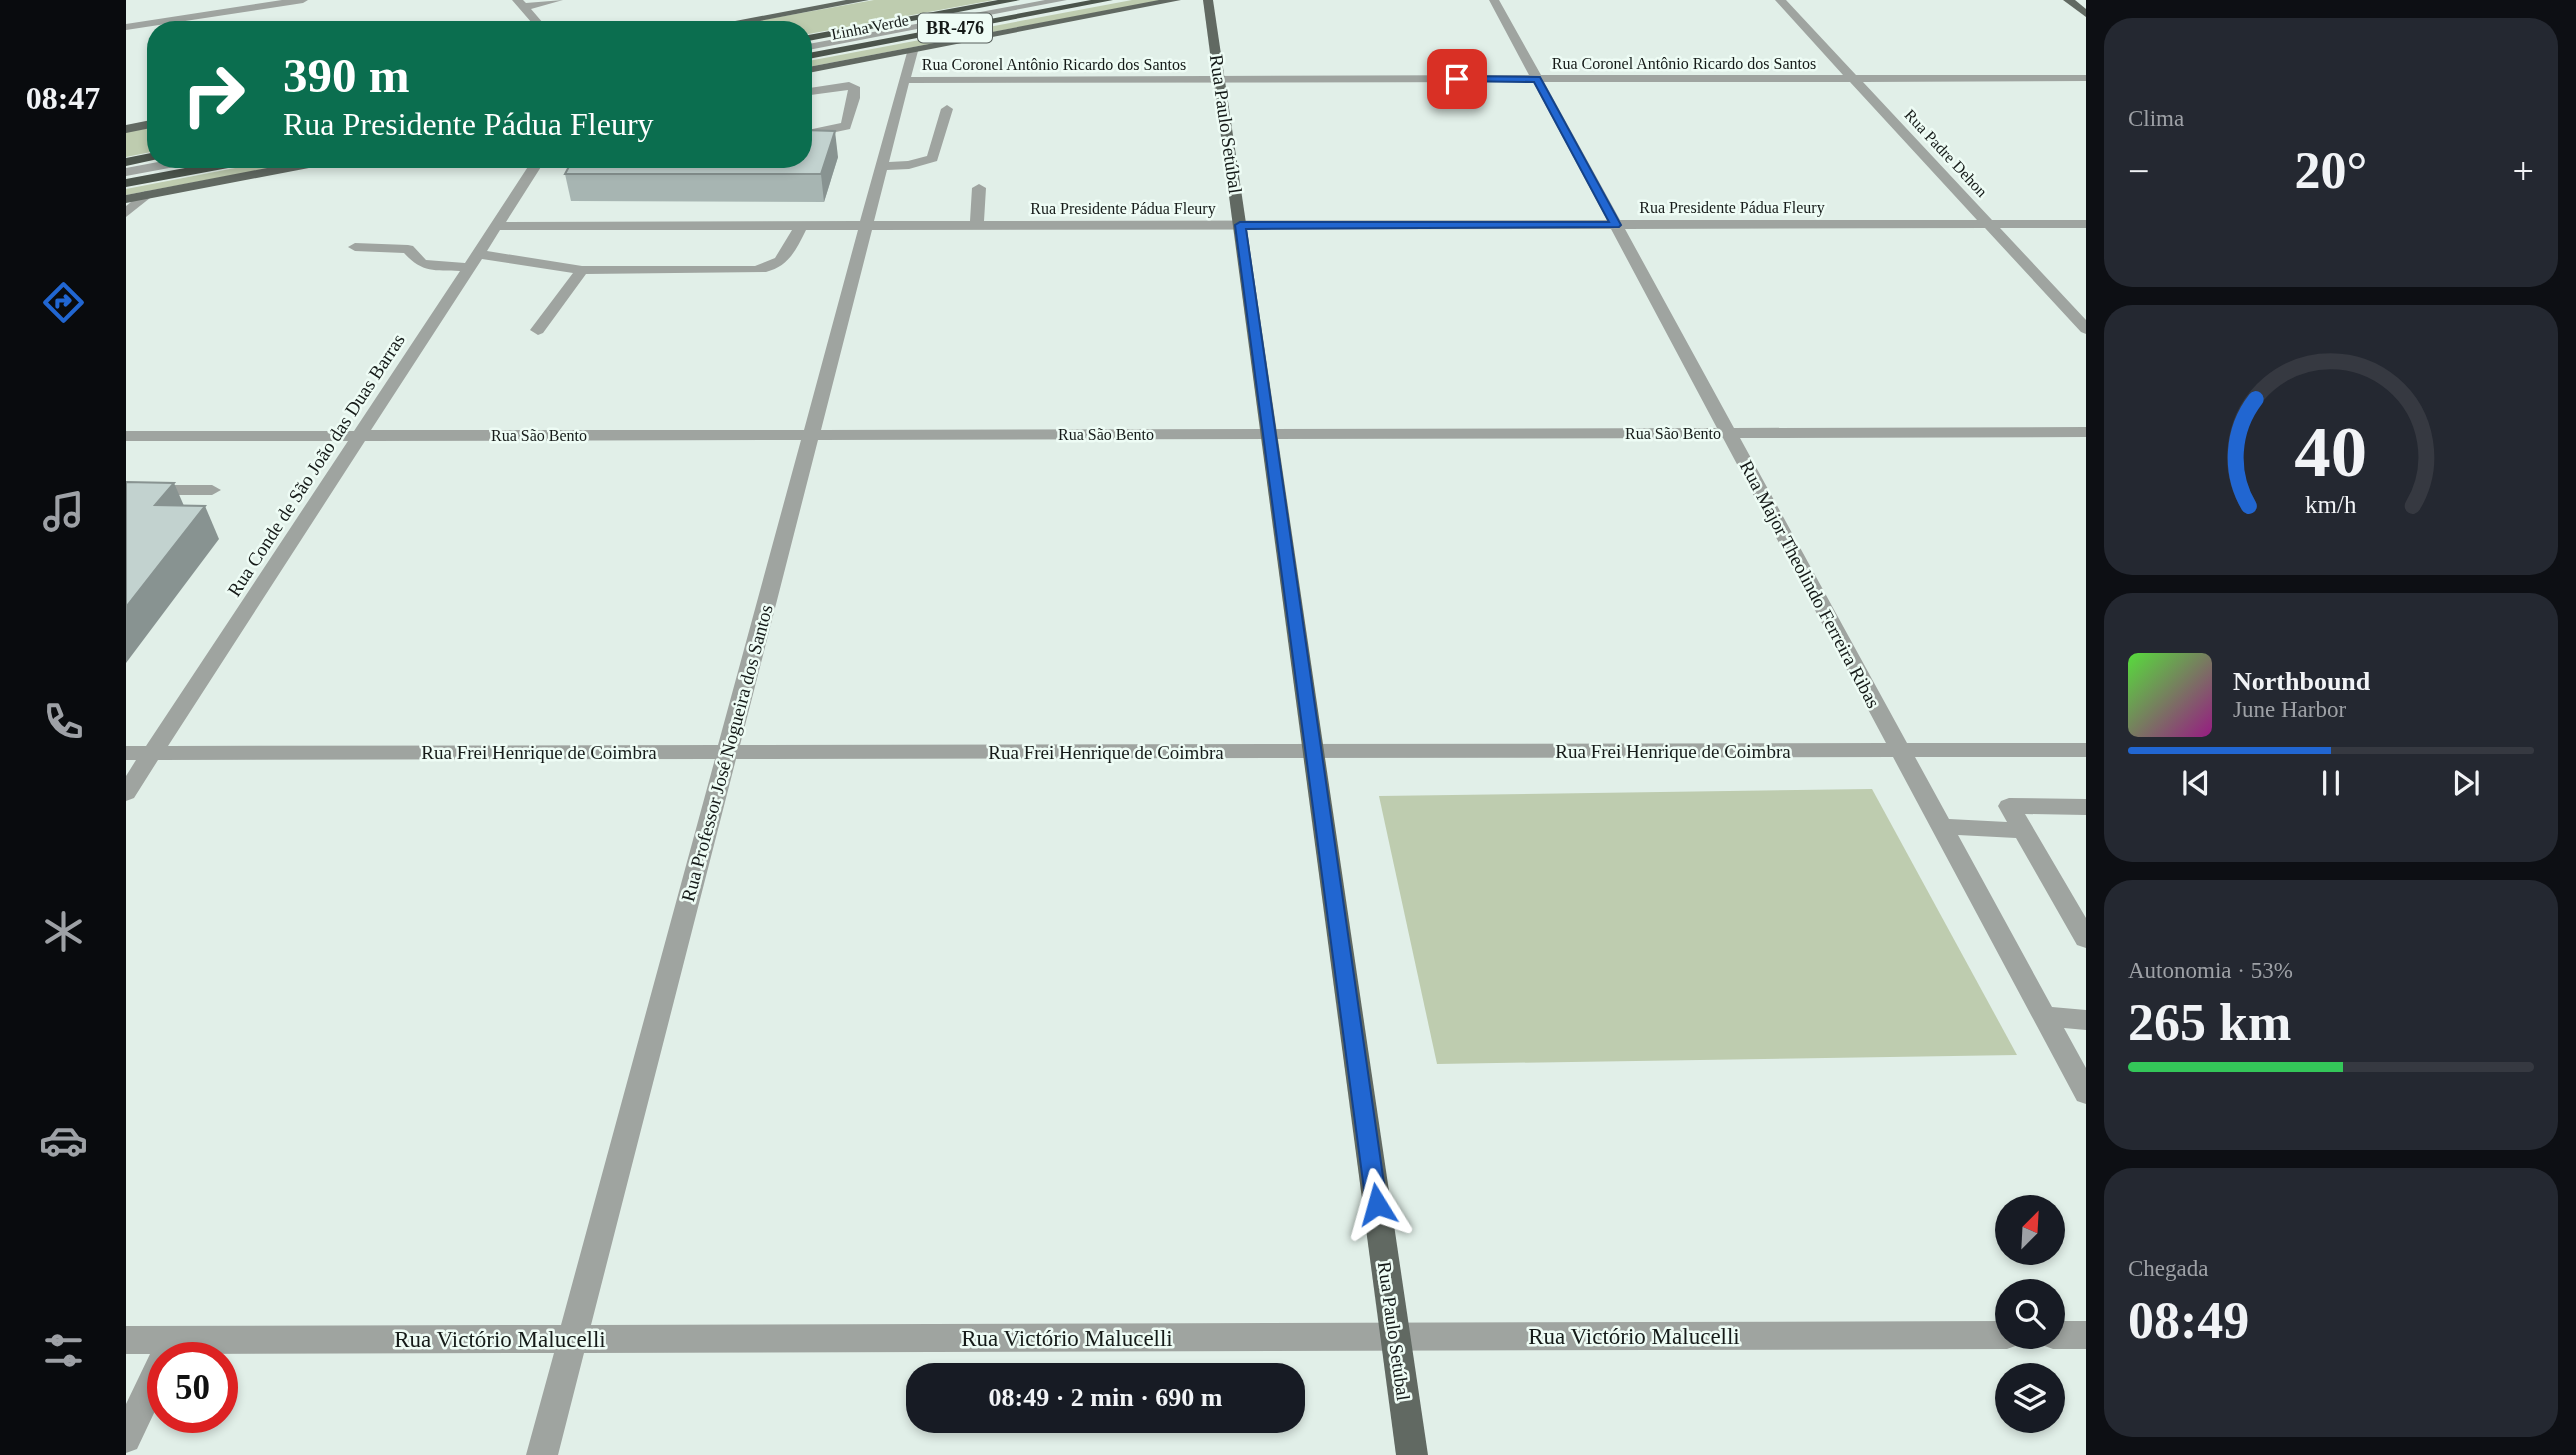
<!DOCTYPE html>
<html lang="pt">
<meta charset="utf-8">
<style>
:root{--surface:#171b24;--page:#242831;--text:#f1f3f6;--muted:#9ea1a6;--line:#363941;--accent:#2166d1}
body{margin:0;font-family:Georgia,serif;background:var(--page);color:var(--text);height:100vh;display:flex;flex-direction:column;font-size:26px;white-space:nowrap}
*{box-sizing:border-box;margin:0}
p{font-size:23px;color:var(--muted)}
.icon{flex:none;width:38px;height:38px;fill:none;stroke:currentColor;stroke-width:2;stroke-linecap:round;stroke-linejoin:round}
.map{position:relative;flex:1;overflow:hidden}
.side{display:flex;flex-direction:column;gap:18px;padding:18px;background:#0d0f14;width:490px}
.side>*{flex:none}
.top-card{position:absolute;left:21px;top:21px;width:665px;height:147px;border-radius:28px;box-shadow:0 4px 10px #0003;background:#0b6e4f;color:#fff;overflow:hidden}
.needle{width:46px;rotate:24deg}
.buttons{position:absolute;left:1869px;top:1195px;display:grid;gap:14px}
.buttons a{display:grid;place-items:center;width:70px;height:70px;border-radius:50%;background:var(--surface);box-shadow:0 4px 10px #0003;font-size:35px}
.speed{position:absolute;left:21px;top:1342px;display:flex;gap:14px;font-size:35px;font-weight:700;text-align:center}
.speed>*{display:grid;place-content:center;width:91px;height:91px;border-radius:50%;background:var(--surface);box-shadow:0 4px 10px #0003;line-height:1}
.speed .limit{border:10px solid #d22;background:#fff;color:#111}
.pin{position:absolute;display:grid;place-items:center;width:60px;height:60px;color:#fff;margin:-30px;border-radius:14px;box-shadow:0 4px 10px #0006}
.me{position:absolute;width:77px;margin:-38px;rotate:352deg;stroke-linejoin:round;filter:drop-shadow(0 0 5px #0008)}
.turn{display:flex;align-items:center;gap:24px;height:147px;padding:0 21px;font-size:32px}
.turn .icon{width:91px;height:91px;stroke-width:2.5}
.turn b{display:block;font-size:49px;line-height:60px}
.big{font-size:52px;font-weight:600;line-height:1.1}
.side .card{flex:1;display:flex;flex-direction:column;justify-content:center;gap:10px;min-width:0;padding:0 24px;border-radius:28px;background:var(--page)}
.side .dial{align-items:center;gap:0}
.dial svg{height:182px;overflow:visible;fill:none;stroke:var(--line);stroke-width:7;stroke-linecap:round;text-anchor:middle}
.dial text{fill:var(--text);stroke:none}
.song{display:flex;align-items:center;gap:21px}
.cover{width:84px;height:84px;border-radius:10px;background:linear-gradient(135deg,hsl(110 70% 55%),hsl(310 70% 35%))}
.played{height:7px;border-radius:4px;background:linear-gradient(90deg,var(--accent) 50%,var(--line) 50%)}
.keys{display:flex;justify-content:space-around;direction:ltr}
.heat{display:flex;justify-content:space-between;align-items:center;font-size:38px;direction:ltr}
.charge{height:10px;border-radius:5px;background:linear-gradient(90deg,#34c759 53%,var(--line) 0)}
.trip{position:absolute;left:780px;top:1363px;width:399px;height:70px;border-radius:28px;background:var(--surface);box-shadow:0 4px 10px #0003;font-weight:600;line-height:70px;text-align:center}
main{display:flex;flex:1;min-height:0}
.menu{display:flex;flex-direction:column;width:126px;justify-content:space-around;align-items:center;background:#090b0e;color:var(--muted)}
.menu .icon{width:49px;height:49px}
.menu .on{color:var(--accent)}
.menu b{font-size:32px;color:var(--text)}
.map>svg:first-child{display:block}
.green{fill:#beccaf}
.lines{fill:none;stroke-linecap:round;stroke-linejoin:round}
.minor{fill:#9fa4a0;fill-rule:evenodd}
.major{fill:#616962;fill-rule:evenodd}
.highway{fill:#4c554c;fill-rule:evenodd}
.wall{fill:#a7b5b2}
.shaded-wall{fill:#889391}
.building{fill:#c2d2cf;stroke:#889391;stroke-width:2}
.route{fill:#2166d1;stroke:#154288;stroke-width:2}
.labels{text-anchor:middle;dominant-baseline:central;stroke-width:5;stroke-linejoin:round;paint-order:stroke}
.far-street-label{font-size:16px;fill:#151a18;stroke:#eefcf5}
.shield{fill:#eefcf5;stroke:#565e5a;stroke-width:2}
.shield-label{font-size:18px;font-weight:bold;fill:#151a18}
.street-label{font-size:19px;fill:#151a18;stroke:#eefcf5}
.near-street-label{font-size:23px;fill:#151a18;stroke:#eefcf5}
</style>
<main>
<nav class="menu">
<b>08:47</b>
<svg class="icon on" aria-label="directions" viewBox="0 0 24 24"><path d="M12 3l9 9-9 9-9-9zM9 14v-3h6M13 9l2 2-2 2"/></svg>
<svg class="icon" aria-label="music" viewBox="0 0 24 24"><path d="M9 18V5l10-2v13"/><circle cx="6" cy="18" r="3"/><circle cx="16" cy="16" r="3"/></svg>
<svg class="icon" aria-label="phone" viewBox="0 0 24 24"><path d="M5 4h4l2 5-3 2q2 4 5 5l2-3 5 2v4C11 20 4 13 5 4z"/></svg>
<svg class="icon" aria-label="climate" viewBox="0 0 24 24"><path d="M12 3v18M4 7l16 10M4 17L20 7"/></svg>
<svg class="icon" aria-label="car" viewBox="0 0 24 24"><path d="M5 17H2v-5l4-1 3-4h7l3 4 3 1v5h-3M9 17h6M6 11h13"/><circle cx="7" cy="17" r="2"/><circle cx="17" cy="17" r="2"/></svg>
<svg class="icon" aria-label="filters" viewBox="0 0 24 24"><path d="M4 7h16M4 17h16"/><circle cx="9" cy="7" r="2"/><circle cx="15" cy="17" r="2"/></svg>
</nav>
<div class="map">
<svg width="1960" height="1455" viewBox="0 0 1960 1455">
<rect width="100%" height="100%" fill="#e1efe8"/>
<g class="green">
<polygon points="748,0 868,0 677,35 677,30 581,30"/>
<polygon points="1006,0 1036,0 677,68 677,62"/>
<polygon points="30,127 30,151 0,157 0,132"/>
<polygon points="156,159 192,159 0,195 0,189"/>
<polygon points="1746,789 1891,1055 1311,1064 1253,796"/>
</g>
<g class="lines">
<g class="minor">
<polygon points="156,0 182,0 177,3 0,30 0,24"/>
<polygon points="386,0 397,0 400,3 437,0 405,9 423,30 412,30"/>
<polygon points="919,0 941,0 677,51 677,45"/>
<path d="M1363,0H1373L1415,75H1717L1649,0H1660L1730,75H1960V81L1737,82L1866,220H1960V228H1874L1960,320V334L1955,332L1859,228L1499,229L1608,428L1960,427V437L1614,438L1781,743H1960V757H1789L1823,819L1881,822L1872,806L1875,801L1883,798L1960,799V815L1899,814L1960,918V948L1951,945L1890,838L1832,835L1926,1007L1960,1010V1030L1938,1028L1960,1068V1104L1951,1101L1767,757L610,759L465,1325L1881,1321V1337H1895L1892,1345L1881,1349L458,1353L432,1455H400L428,1353L49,1354L51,1358H37V1394L11,1449L0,1453V1404L24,1354H0V1326L435,1325L589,759L32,760L8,798L0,801V776L10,760H0V746H20L222,441H0V431H228L334,271C308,270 296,273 278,253L229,251L222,247L229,243L282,245L287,246L300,260L339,263L407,159H420L380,222L734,221L782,49L792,51L785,77L1403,75ZM1407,82L1481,220L858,221L860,188L853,184L846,188L844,221H748L761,170L783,169L811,161L827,109L821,105L815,109L801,156L782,161L763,162L783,83ZM1418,82H1724L1851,220H1494ZM1485,229L1591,428L695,430L746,230ZM374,230H666L649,258L629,266H456L361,251ZM680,230H732L678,430H245L356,259L447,273L404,330L412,335L417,333L460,274L640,272C663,266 670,250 680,230ZM1597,438L1760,743L614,745L692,440ZM675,440L592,745L42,746L239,441Z"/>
<polygon points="723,82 734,87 734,98 724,129 677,139 677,131 715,123 722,90 677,96 677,89"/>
<polygon points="48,159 76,159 70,163 0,176 0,168"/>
<polygon points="19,191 26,195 24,198 0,217 0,206"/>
<polygon points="0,485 86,485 95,490 86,495 0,495"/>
<polygon points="1927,1321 1960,1321 1960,1349 1927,1349 1916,1345 1913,1337 1927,1337"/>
</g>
<g class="major">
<polygon points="720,0 743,0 587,30 562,30"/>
<polygon points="1033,0 1055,0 677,74 677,68"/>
<polygon points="1077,0 1087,0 1302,1455 1270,1455"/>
<polygon points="1937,0 1949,0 1960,9 1960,17"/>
<polygon points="30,119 30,127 0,133 0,125"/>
<polygon points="188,159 215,159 209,163 0,203 0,195"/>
</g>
<g class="highway">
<polygon points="872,0 894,0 677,42 677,36"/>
<polygon points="965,0 987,0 677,60 677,54"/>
<polygon points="30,152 30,159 32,159 0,166 0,158"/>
<polygon points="107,159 135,159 129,163 0,187 0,179"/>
</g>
</g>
<polygon class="wall" points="712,157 698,202 445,201 439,174"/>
<g class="shaded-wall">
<polygon points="709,131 712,157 698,202 695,174"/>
<polygon points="48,483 62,515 29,505"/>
<polygon points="79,506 93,539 0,663 0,607"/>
</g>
<g class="building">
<polygon points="677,130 709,131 695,174 439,174 447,159 677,159"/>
<polygon points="0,482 48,483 29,505 79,506 0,607"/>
</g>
<polygon class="route" points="1331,76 1414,77 1495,225 1493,227 1120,229 1261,1204 1258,1210 1251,1213 1243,1210 1240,1204 1109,225 1114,222 1483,222 1408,82 1328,81 1328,77"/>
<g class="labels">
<g class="far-street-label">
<text transform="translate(744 27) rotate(-11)">Linha Verde</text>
<text x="1558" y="63">Rua Coronel Antônio Ricardo dos Santos</text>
<text x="928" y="64">Rua Coronel Antônio Ricardo dos Santos</text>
<text transform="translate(1820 153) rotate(47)">Rua Padre Dehon</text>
<text x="1606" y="207">Rua Presidente Pádua Fleury</text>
<text x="997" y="208">Rua Presidente Pádua Fleury</text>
<text x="1547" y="433">Rua São Bento</text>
<text x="980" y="434">Rua São Bento</text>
<text x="413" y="435">Rua São Bento</text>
</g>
<rect class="shield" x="792" y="13.5" width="74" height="29" rx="5"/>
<g class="shield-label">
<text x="829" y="28">BR-476</text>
</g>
<g class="street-label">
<text transform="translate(1100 124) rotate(82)">Rua Paulo Setúbal</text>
<text transform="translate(190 465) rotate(-57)">Rua Conde de São João das Duas Barras</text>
<text transform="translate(1684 584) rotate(62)">Rua Major Theolindo Ferreira Ribas</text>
<text x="1547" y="751">Rua Frei Henrique de Coimbra</text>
<text x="413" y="752">Rua Frei Henrique de Coimbra</text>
<text x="980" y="752">Rua Frei Henrique de Coimbra</text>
<text transform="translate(601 753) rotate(-75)">Rua Professor José Nogueira dos Santos</text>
<text transform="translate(1268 1331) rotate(82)">Rua Paulo Setúbal</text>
</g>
<g class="near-street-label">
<text x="1508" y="1336">Rua Victório Malucelli</text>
<text x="941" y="1338">Rua Victório Malucelli</text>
<text x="374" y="1339">Rua Victório Malucelli</text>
</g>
</g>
</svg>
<div class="buttons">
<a><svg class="needle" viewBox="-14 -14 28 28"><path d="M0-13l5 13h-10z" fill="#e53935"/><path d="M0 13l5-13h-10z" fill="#9ea1a6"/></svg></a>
<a><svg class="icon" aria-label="search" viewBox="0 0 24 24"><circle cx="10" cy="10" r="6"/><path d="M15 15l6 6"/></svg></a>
<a><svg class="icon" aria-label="layers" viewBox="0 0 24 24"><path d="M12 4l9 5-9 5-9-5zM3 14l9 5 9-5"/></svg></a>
</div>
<div class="speed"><div class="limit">50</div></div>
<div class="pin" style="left:1331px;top:79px;background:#d93025"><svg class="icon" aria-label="arrive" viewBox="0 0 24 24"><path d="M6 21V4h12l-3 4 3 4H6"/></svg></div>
<svg class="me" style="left:1251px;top:1204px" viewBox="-20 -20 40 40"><path d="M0-17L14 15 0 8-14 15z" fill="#2166d1" stroke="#fff" stroke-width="4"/></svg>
<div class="trip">08:49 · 2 min · 690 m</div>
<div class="top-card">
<div class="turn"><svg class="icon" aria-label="right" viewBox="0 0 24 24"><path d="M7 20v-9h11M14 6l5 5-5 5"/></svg><div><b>390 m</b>Rua Presidente Pádua Fleury</div></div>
</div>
</div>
<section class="side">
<div class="card"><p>Clima</p>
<div class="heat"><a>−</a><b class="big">20°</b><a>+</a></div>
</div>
<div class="card dial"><svg viewBox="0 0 100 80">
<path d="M14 69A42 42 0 1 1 86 69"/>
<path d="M14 69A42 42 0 0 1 17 22" stroke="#2166d1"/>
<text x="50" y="56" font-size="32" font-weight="700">40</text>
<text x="50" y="72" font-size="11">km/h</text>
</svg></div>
<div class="card">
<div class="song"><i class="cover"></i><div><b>Northbound</b><p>June Harbor</p></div></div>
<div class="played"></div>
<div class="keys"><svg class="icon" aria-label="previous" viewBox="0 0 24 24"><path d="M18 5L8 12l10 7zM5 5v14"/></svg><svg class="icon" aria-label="pause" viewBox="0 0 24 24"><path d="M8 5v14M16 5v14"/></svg><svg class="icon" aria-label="next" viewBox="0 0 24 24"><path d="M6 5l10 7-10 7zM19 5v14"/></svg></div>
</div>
<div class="card"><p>Autonomia · 53%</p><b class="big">265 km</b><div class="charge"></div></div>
<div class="card"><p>Chegada</p><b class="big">08:49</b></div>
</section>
</main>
